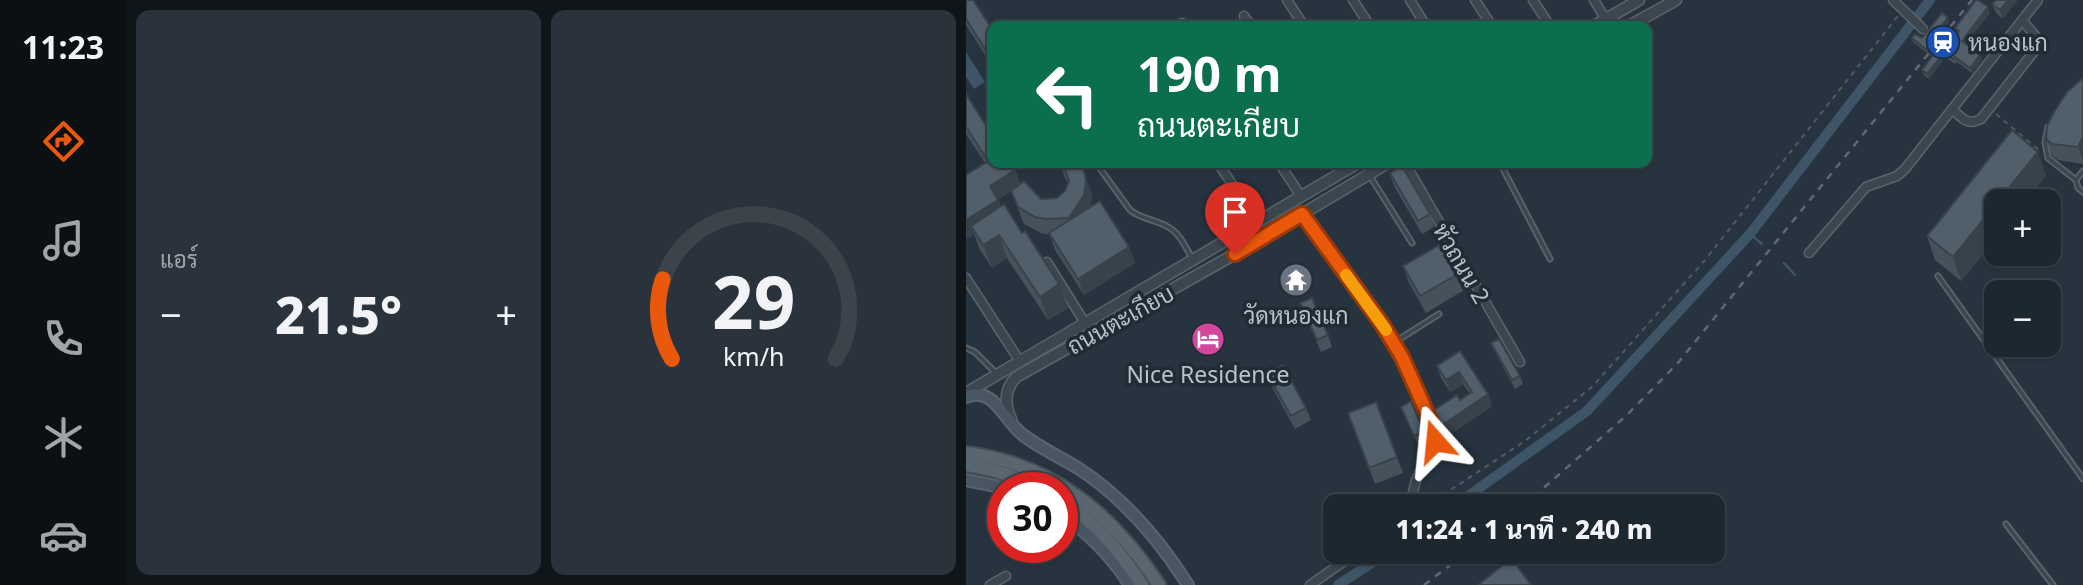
<!DOCTYPE html>
<html lang="th">
<meta charset="utf-8">
<style>
:root{--surface:#1d272f;--page:#2a333b;--text:#f1f3f6;--muted:#a0a5aa;--line:#3b444b;--accent:#ea580c}
body{margin:0;font-family:"Noto Sans",Sarabun,sans-serif;background:var(--page);color:var(--text);height:100vh;display:flex;flex-direction:column;font-size:26px;white-space:nowrap}
*{box-sizing:border-box;margin:0}
p{font-size:23px;color:var(--muted)}
.icon{flex:none;width:38px;height:38px;fill:none;stroke:currentColor;stroke-width:2;stroke-linecap:round;stroke-linejoin:round}
.map{position:relative;flex:1;overflow:hidden}
.drawer{display:flex;flex-direction:column;gap:10px;padding:10px;background:#10151a;width:840px}
.drawer>*{flex:none}
.banner{position:absolute;left:21px;top:21px;width:665px;height:147px;border-radius:14px;box-shadow:0 2px 5px #0004,0 0 0 2px var(--line);background:#0b6e4f;color:#fff;overflow:hidden}
.tools{position:absolute;left:1018px;top:189px;display:grid;gap:14px}
.tools a{display:grid;place-items:center;width:77px;height:77px;border-radius:14px;background:var(--surface);box-shadow:0 2px 5px #0004,0 0 0 2px var(--line);font-size:35px}
.speed{position:absolute;left:21px;top:472px;display:flex;gap:14px;font-size:35px;font-weight:700;text-align:center}
.speed>*{display:grid;place-content:center;width:91px;height:91px;border-radius:50%;background:var(--surface);box-shadow:0 2px 5px #0004,0 0 0 2px var(--line);line-height:1}
.speed .limit{border:10px solid #d22;background:#fff;color:#111}
.pin{position:absolute;display:grid;place-items:center;width:60px;height:60px;color:#fff;margin:-72px -30px;border-radius:50% 50% 50% 0;rotate:-45deg;box-shadow:0 0 7px #0007}
.pin .icon{rotate:45deg}
.me{position:absolute;width:77px;margin:-38px;rotate:342deg;stroke-linejoin:round;filter:drop-shadow(0 0 5px #0008)}
.turn{display:flex;align-items:center;gap:24px;height:147px;padding:0 35px;font-size:32px}
.turn .icon{width:91px;height:91px;stroke-width:2.5}
.turn b{display:block;font-size:49px;line-height:60px}
.big{font-size:52px;font-weight:800;line-height:1.1}
.drawer .widget{flex:1;display:flex;flex-direction:column;justify-content:center;gap:10px;min-width:0;padding:0 24px;border-radius:14px;background:var(--page)}
.drawer .dial{align-items:center;gap:0}
.dial svg{height:182px;overflow:visible;fill:none;stroke:var(--line);stroke-width:7;stroke-linecap:round;text-anchor:middle}
.dial text{fill:var(--text);stroke:none}
.heat{display:flex;justify-content:space-between;align-items:center;font-size:38px;direction:ltr}
.drawer .tiles{flex:1;display:grid;gap:10px;grid-template-columns:repeat(2,1fr)}
.trip{position:absolute;left:357px;top:494px;width:402px;height:70px;border-radius:14px;background:var(--surface);box-shadow:0 2px 5px #0004,0 0 0 2px var(--line);font-weight:800;line-height:70px;text-align:center}
main{display:flex;flex:1;min-height:0}
.tabs{display:flex;flex-direction:column;width:126px;justify-content:space-around;align-items:center;background:#0c1013;color:var(--muted)}
.tabs .icon{width:49px;height:49px}
.tabs .selected{color:var(--accent)}
.tabs b{font-size:32px;color:var(--text)}
.map>svg:first-child{display:block}
.water{fill:#3e5467}
.lines{fill:none;stroke-linecap:round;stroke-linejoin:round}
.stream{stroke:#3e5467;stroke-width:2.5}
.canal{stroke:#3e5467;stroke-width:10}
.service-casing{stroke:#59646d;stroke-width:7}
.minor-casing{stroke:#59646d;stroke-width:11}
.tertiary-casing{stroke:#59646d;stroke-width:13}
.secondary-casing{stroke:#59646d;stroke-width:14}
.primary-casing{stroke:#444f58;stroke-width:16}
.path{stroke:#495e5e;stroke-width:2;stroke-dasharray:5 5;stroke-linecap:butt}
.service{stroke:#3b464f;stroke-width:3.5}
.minor{stroke:#3b464f;stroke-width:8}
.tertiary{stroke:#3b464f;stroke-width:10}
.secondary{stroke:#495562;stroke-width:10}
.primary{stroke:#59656f;stroke-width:12}
.rail{stroke:#5d6a76;stroke-width:2.5;stroke-dasharray:7 7;stroke-linecap:butt}
.wall{fill:#45525b}
.shaded-wall{fill:#38424a}
.building{fill:#505f6a;stroke:#38424a;stroke-width:2}
.route-casing{stroke:#983908;stroke-width:18}
.route{stroke:#ea580c;stroke-width:12}
.slow{stroke:#f59e0b;stroke-width:12}
.labels{text-anchor:middle;dominant-baseline:central;stroke-width:7;stroke-linejoin:round;paint-order:stroke}
.poi-label{font-size:23px;fill:#b7c1ca;stroke:#202b34}
.street-label{font-size:23px;fill:#b7c1ca;stroke:#202b34}
</style>
<main>
<nav class="tabs">
<b>11:23</b>
<svg class="icon selected" aria-label="directions" viewBox="0 0 24 24"><path d="M12 3l9 9-9 9-9-9zM9 14v-3h6M13 9l2 2-2 2"/></svg>
<svg class="icon" aria-label="music" viewBox="0 0 24 24"><path d="M9 18V5l10-2v13"/><circle cx="6" cy="18" r="3"/><circle cx="16" cy="16" r="3"/></svg>
<svg class="icon" aria-label="phone" viewBox="0 0 24 24"><path d="M5 4h4l2 5-3 2q2 4 5 5l2-3 5 2v4C11 20 4 13 5 4z"/></svg>
<svg class="icon" aria-label="climate" viewBox="0 0 24 24"><path d="M12 3v18M4 7l16 10M4 17L20 7"/></svg>
<svg class="icon" aria-label="car" viewBox="0 0 24 24"><path d="M5 17H2v-5l4-1 3-4h7l3 4 3 1v5h-3M9 17h6M6 11h13"/><circle cx="7" cy="17" r="2"/><circle cx="17" cy="17" r="2"/></svg>
</nav>
<section class="drawer">
<div class="tiles">
<div class="widget"><p>แอร์</p>
<div class="heat"><a>−</a><b class="big">21.5°</b><a>+</a></div>
</div>
<div class="widget dial"><svg viewBox="0 0 100 80">
<path d="M14 69A42 42 0 1 1 86 69"/>
<path d="M14 69A42 42 0 0 1 10 34" stroke="#ea580c"/>
<text x="50" y="56" font-size="32" font-weight="700">29</text>
<text x="50" y="72" font-size="11">km/h</text>
</svg></div>
</div>
</section>
<div class="map">
<svg width="1117" height="585" viewBox="0 0 1117 585">
<rect width="100%" height="100%" fill="#27343f"/>
<polygon class="water" points="0,52 19,82 8,89 0,77"/>
<g class="lines">
<g class="stream">
<polyline points="784,234 796,244"/>
<polyline points="818,263 829,275"/>
</g>
<g class="canal">
<polyline points="488,506 621,411 784,234 964,0"/>
<polyline points="372,585 424,551"/>
</g>
<defs>
<g id="service">
<polyline points="1082,127 1079,142 1082,158 1110,180"/>
<path d="M130,163L164,210C177,221 198,220 210,233C217,240 221,250 226,258"/>
<polyline points="534,163 584,259"/>
<polyline points="1117,171 1110,180 1112,188 1117,192"/>
<polyline points="404,176 446,243"/>
<polyline points="972,276 1117,479"/>
<polyline points="429,342 473,314"/>
<polyline points="0,348 9,352 29,372"/>
<polyline points="1040,524 1087,585"/>
</g>
<g id="minor">
<polyline points="321,0 338,26"/>
<polyline points="387,0 404,26"/>
<polyline points="444,0 460,26"/>
<polyline points="509,0 526,26"/>
<polyline points="567,0 584,26"/>
<polyline points="628,0 640,20"/>
<polyline points="927,0 957,29"/>
<polyline points="278,16 285,26"/>
<polyline points="216,23 219,26"/>
<path d="M987,110C997,119 1002,126 1015,119L1070,49L1072,39L1056,20"/>
<polyline points="252,163 291,222"/>
<polyline points="313,163 335,196"/>
<polyline points="439,163 554,362"/>
<polyline points="336,214 416,324 436,357 466,424 469,441 450,480 447,492 449,506"/>
<polyline points="843,253 900,187 931,176 939,169 1072,0"/>
<polyline points="81,262 119,323"/>
<polyline points="0,278 53,360"/>
<polyline points="24,585 40,576"/>
<polyline points="344,585 393,551"/>
</g>
<g id="tertiary">
<polyline points="628,26 673,0"/>
<polyline points="663,26 710,0"/>
<polyline points="0,393 392,163"/>
<path d="M45,419C38,404 39,389 50,377L269,254L422,163"/>
</g>
<g id="secondary">
<path d="M0,397C28,385 38,421 57,435C74,448 94,457 112,468C158,498 193,539 222,585"/>
<polyline points="0,480 39,488"/>
<path d="M96,514C123,534 146,557 164,585"/>
</g>
<g id="primary">
<path d="M0,453C87,464 146,514 193,585"/>
<path d="M0,465C26,468 50,477 74,488"/>
<path d="M96,501C130,522 155,552 176,585"/>
</g>
</defs>
<use href="#service" class="service-casing"/>
<use href="#minor" class="minor-casing"/>
<use href="#tertiary" class="tertiary-casing"/>
<use href="#secondary" class="secondary-casing"/>
<use href="#primary" class="primary-casing"/>
<g class="path">
<polyline points="1030,114 1074,151"/>
<polyline points="460,506 559,441 627,386 739,260 932,16"/>
</g>
<use href="#service" class="service"/>
<use href="#minor" class="minor"/>
<use href="#tertiary" class="tertiary"/>
<use href="#secondary" class="secondary"/>
<use href="#primary" class="primary"/>
<g class="rail">
<polyline points="557,506 661,415 711,364 1006,0"/>
<polyline points="458,585 503,551"/>
</g>
</g>
<g class="wall">
<polygon points="0,0 26,29 26,66 0,25"/>
<polygon points="1030,0 1037,19 1030,13 1026,4"/>
<polygon points="1024,13 999,44 1016,60 1006,73 991,62 989,64 979,57 963,79 957,74 956,70 966,57 947,42 946,38 956,38 983,22 965,45 978,53 991,33 989,28"/>
<polygon points="1117,78 1117,164 1092,160 1086,156 1080,139"/>
<polygon points="0,94 49,170 54,184 75,199 91,198 99,191 102,182 99,178 94,163 124,188 126,196 124,207 163,247 169,263 118,295 89,250 84,235 75,233 58,224 45,191 32,199 35,206 93,284 102,308 82,320 41,258 26,268 14,250 8,234 0,239 19,163 0,134"/>
<polygon points="424,173 464,214 468,227 456,234 428,186"/>
<polygon points="1080,175 1060,201 1031,201 1031,237 995,281 969,260 961,236"/>
<polygon points="437,266 492,274 498,290 460,313 443,283"/>
<polygon points="334,303 362,335 366,347 355,352"/>
<polygon points="525,343 554,376 557,384 549,389 529,352"/>
<polygon points="494,351 522,394 526,406 479,438 468,410 494,400 504,394 497,384 484,392 475,378 471,366"/>
<polygon points="301,374 340,408 345,420 329,429 306,387"/>
<polygon points="410,402 437,473 409,484 382,413"/>
<polygon points="435,407 458,432 461,440 452,444"/>
</g>
<g class="shaded-wall">
<polygon points="1042,0 1052,0 1037,19 1034,10"/>
<polygon points="1022,7 1024,13 998,46 996,41"/>
<polygon points="982,18 983,22 963,47 962,42"/>
<polygon points="978,53 979,57 963,79 961,74"/>
<polygon points="1014,55 1016,60 1006,73 1004,68"/>
<polygon points="1117,137 1117,161 1112,147"/>
<polygon points="1072,152 1080,175 1060,201 1032,201"/>
<polygon points="49,170 54,185 29,201 24,186"/>
<polygon points="118,171 126,196 124,211 109,234 103,218"/>
<polygon points="32,200 38,215 5,226 8,234 0,239 0,220"/>
<polygon points="1031,202 1031,237 995,281 987,257"/>
<polygon points="33,235 41,258 26,268 17,245"/>
<polygon points="163,247 169,263 118,295 112,279"/>
<polygon points="93,284 102,308 82,320 74,297"/>
<polygon points="493,372 497,384 484,392 480,380"/>
<polygon points="522,394 526,406 479,438 475,426"/>
</g>
<g class="building">
<polygon points="0,0 7,0 26,29 26,60 0,19"/>
<polygon points="1010,0 1012,0 1022,7 996,41 1014,55 1004,68 989,57 987,59 977,52 993,31 989,28"/>
<polygon points="1030,0 1042,0 1034,10 1026,4"/>
<polygon points="976,13 982,18 962,42 978,53 961,74 956,70 967,55 946,38 949,34 956,38"/>
<polygon points="1117,78 1117,137 1112,147 1086,144 1080,139 1081,126 1088,112 1101,92"/>
<polygon points="0,94 26,135 26,163 44,163 49,170 24,186 32,200 0,220 0,175 22,161 0,127"/>
<polygon points="1046,130 1072,152 987,257 961,236"/>
<polygon points="94,163 112,163 118,171 120,180 118,195 103,218 79,219 69,217 52,207 45,191 58,181 75,199 91,198 99,191 103,181 99,169"/>
<polygon points="436,166 464,214 452,221 424,173"/>
<polygon points="134,201 163,247 112,279 83,233"/>
<polygon points="38,204 56,233 59,231 93,284 74,297 33,235 17,245 5,226"/>
<polygon points="475,244 492,274 454,296 437,266"/>
<polygon points="346,298 362,335 351,340 334,303"/>
<polygon points="533,339 554,376 546,380 525,343"/>
<polygon points="494,351 522,394 475,426 468,410 491,395 494,400 506,392 493,372 480,380 471,366"/>
<polygon points="317,365 340,408 325,416 301,374"/>
<polygon points="445,401 458,432 448,436 435,407"/>
<polygon points="410,402 431,457 403,468 382,413"/>
<polygon points="538,551 540,551 565,585 512,585 537,565 531,557"/>
</g>
<g class="lines">
<defs>
<polyline id="route" points="269,254 336,214 416,324 436,357 466,424 469,441"/>
</defs>
<use href="#route" class="route-casing"/>
<use href="#route" class="route"/>
<polyline class="slow" points="380,275 420,330"/>
</g>
<defs>
<symbol id="station-disc" viewBox="-11 -11 22 22"><circle r="9.5" fill="#1a4fb4" stroke="#202b34"/><path d="M-3-6H3Q5-6 5-4V2Q5 4 3 4L4.5 6H3L1.5 4h-3L-3 6H-4.5L-3 4Q-5 4-5 2V-4Q-5-6-3-6ZM-3.5-4v3h7v-3ZM-3.5 1v1.5H-2V1ZM2 1v1.5H3.5V1Z" fill="#fff"/></symbol>
<symbol id="temple-disc" viewBox="-11 -11 22 22"><circle r="9.5" fill="#6b7280" stroke="#202b34"/><path d="M0-6L5-2H3V0L6.5 2.5H4V6H1.5V3h-3V6H-4V2.5H-6.5L-3 0V-2H-5Z" fill="#fff"/></symbol>
<symbol id="hotel-disc" viewBox="-11 -11 22 22"><circle r="9.5" fill="#d1479c" stroke="#202b34"/><path d="M-6-4.5h1.5V1H6V5H4.5V3h-9V5H-6ZM-4 0a1.8 1.8 0 1 1 3.6 0ZM.5 0V-2.5h3Q6-2.5 6 0Z" fill="#fff"/></symbol>
</defs>
<g fill-rule="evenodd">
<use href="#station-disc" x="958" y="23" width="38" height="38"/>
<use href="#temple-disc" x="311" y="261" width="38" height="38"/>
<use href="#hotel-disc" x="223" y="320" width="38" height="38"/>
</g>
<g class="labels">
<g class="poi-label">
<text x="1002" y="42" text-anchor="start">หนองแก</text>
<text x="330" y="315">วัดหนองแก</text>
<text x="242" y="374">Nice Residence</text>
</g>
<g class="street-label">
<text transform="translate(496 263) rotate(60)">หัวถนน 2</text>
<text transform="translate(154 319) rotate(-29)">ถนนตะเกียบ</text>
</g>
</g>
</svg>
<div class="tools">
<a>+</a>
<a>−</a>
</div>
<div class="speed"><div class="limit">30</div></div>
<div class="pin" style="left:269px;top:254px;background:#d93025"><svg class="icon" aria-label="arrive" viewBox="0 0 24 24"><path d="M6 21V4h12l-3 4 3 4H6"/></svg></div>
<svg class="me" style="left:469px;top:441px" viewBox="-20 -20 40 40"><path d="M0-17L14 15 0 8-14 15z" fill="#ea580c" stroke="#fff" stroke-width="4"/></svg>
<div class="trip">11:24 · 1 นาที · 240 m</div>
<div class="banner">
<div class="turn"><svg class="icon" aria-label="left" viewBox="0 0 24 24"><path d="M17 20v-9H6M10 6l-5 5 5 5"/></svg><div><b>190 m</b>ถนนตะเกียบ</div></div>
</div>
</div>
</main>
